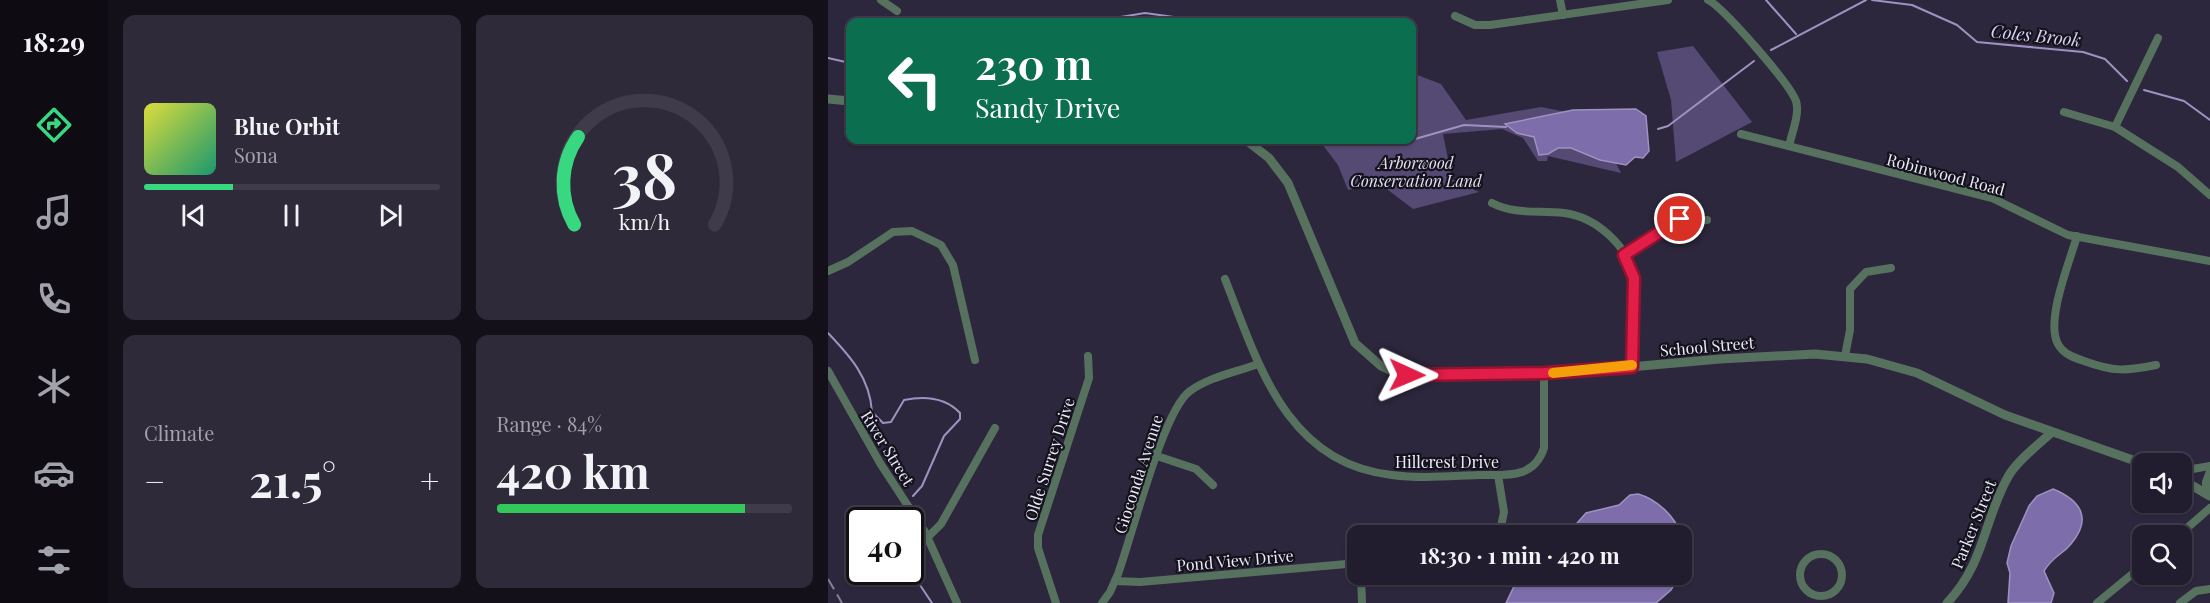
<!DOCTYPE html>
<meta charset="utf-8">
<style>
:root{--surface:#221d2e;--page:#2e2a3a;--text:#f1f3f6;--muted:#a2a2aa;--line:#3f3b4a;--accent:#38d880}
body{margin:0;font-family:"Playfair Display",serif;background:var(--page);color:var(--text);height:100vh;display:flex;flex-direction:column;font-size:22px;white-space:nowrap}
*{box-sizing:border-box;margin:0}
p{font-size:20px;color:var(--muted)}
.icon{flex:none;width:33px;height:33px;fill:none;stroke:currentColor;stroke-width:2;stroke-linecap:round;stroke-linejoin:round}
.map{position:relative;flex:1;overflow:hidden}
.details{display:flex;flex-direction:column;gap:15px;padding:15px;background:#131019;width:720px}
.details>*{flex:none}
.top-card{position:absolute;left:18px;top:18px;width:570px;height:126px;border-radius:12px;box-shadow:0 2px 4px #0004,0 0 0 2px var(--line);background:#0b6e4f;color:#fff;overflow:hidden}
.tools{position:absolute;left:1304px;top:453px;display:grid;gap:12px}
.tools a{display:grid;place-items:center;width:60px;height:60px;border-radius:12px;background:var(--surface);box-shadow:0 2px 4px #0004,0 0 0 2px var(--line);font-size:30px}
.speed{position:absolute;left:18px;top:507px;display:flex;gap:12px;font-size:30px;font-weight:700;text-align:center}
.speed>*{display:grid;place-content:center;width:78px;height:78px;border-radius:50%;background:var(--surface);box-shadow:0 2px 4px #0004,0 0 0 2px var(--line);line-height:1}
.speed .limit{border:3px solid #111;border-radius:9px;background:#fff;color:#111}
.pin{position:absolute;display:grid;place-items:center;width:51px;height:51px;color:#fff;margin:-26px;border:3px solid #fff;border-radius:50%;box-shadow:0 2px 6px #0007}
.me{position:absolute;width:66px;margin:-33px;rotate:91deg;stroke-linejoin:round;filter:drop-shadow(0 0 4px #0008)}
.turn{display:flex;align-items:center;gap:21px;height:126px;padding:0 30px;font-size:27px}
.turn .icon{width:78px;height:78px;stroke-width:2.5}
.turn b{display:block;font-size:42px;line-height:51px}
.big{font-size:45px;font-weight:700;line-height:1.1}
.details .tile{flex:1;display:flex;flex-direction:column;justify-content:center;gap:9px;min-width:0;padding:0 21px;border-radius:12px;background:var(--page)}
.details .dial{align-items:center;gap:0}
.dial svg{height:156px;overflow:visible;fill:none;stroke:var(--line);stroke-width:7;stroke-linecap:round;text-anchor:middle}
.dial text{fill:var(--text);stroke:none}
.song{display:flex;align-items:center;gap:18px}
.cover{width:72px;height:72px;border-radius:9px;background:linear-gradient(135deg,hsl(60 70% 55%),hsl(160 70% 35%))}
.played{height:6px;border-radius:3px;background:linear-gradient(90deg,var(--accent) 30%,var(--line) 30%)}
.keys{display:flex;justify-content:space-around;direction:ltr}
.heat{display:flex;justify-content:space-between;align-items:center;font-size:33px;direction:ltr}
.charge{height:9px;border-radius:4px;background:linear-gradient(90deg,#34c759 84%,var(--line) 0)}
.details .tiles{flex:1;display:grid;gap:15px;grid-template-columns:repeat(2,1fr)}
.trip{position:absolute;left:519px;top:525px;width:345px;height:60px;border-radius:12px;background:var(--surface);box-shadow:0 2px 4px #0004,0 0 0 2px var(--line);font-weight:700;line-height:60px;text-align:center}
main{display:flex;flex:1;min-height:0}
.tabs{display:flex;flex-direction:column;width:108px;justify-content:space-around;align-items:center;background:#0e0c12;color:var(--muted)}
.tabs .icon{width:42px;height:42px}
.tabs .current{color:var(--accent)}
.tabs b{font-size:27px;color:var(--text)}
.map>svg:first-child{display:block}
.green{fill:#544a73}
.water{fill:#7d6daa;stroke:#9e92c1;stroke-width:1.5}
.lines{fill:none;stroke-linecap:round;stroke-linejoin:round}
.stream{stroke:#9e92c1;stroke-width:2}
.minor{stroke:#57715f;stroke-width:8}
.tertiary{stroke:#57715f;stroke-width:9}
.rail{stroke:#858093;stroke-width:2;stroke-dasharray:12 6;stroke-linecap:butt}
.route-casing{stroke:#92132f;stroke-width:15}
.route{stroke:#e11d48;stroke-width:10}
.slow{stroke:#f59e0b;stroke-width:10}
.labels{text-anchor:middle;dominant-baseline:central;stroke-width:4.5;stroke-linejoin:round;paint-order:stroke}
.park-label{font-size:16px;font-style:italic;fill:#e4e0f2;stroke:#14121c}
.street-label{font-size:16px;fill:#ece9f8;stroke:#14121c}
.water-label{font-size:18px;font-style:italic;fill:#d9d2f5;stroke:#14121c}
</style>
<main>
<nav class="tabs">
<b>18:29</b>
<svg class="icon current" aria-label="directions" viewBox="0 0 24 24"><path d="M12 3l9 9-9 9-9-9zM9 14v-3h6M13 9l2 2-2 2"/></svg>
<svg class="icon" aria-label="music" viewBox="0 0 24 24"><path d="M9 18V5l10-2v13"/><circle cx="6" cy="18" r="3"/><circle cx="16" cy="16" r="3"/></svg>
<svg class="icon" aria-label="phone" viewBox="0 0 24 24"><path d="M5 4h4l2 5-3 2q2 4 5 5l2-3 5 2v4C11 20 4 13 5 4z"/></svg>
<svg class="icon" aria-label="climate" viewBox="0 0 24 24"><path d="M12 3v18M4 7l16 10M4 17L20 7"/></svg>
<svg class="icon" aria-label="car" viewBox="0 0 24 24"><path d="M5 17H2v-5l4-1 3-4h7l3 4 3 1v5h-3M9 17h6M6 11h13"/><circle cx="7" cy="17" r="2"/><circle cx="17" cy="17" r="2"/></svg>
<svg class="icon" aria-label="filters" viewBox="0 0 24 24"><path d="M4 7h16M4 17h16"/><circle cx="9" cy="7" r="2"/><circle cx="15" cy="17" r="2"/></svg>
</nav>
<section class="details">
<div class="tiles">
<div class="tile">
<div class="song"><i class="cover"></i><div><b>Blue Orbit</b><p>Sona</p></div></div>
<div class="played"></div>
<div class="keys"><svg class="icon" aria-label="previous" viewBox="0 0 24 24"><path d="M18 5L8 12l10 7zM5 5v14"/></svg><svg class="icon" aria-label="pause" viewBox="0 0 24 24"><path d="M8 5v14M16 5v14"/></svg><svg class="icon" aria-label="next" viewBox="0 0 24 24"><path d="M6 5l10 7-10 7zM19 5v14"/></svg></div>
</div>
<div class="tile dial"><svg viewBox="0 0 100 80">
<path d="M14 69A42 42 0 1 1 86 69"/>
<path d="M14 69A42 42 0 0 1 16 24" stroke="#38d880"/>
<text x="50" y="56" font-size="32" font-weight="700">38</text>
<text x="50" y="72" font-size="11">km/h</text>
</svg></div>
<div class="tile"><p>Climate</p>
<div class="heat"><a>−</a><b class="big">21.5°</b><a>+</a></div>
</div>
<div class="tile"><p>Range · 84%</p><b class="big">420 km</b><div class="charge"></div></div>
</div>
</section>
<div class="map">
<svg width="1382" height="603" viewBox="0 0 1382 603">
<rect width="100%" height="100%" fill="#2d273d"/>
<g class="green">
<polygon points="865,46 924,122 848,162 843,100 829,52"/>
<polygon points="584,73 613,84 638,120 713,107 794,123 787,161 793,173 720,156 719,161 710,161 695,138 674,129 615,134 624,179 651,192 585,209 551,183 520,190 510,165 491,140 584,140"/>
</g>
<g class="water">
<polygon points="808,109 818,116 821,151 815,158 807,157 798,165 772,160 743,148 730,148 720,154 711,155 706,137 689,133 677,124 745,110"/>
<path d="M1225,489C1252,500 1265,518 1243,544C1233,556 1226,555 1216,571L1226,593L1223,603H1180L1182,573L1179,563L1183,546L1201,506L1209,496Z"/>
<path d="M810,494C828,499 848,516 853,536L726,535L743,530L758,513L791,505L802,495Z"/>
<polygon points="692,574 852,574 852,575 843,590 828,603 678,603"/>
</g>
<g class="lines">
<g class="stream">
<polyline points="938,0 968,34"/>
<polyline points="1044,0 1084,5 1129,25 1149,42 1255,52 1277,59 1299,81"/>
<polyline points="262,22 317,13 382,22"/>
<polyline points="943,50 1038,0"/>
<polyline points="0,58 22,63"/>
<polyline points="1316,90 1356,101 1382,120"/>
<polyline points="830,129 840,126 926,61"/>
<polyline points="584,135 587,139 636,125 678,127"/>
<path d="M0,333C22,356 42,378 44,412L55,423L63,422L76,400C96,396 117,397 132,413V419L116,436L94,486L85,496"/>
<polyline points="62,520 73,507"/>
<polyline points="82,570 104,603"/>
</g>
<g class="minor">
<polyline points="53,0 69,11"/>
<polyline points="732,0 735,15"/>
<path d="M880,0C895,7 962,84 968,101C972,114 964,132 961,146"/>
<polyline points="627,16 647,25 662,25 840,0"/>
<polyline points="1236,112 1287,127 1350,167 1382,195"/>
<polyline points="1287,127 1330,38"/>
<polyline points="913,134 1164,198 1240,235 1382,261"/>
<path d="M664,203C687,215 710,210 736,213C768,217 801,246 806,279C810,307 805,339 804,367"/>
<path d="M1249,236C1242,261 1217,321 1230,344C1235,354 1247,358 1256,361C1286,372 1298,371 1328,365"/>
<polyline points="796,255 849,220 879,220"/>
<polyline points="0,271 20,262 65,232 84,231 107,242 113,245 125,265 147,360"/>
<path d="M397,279C430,363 458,464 564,475C593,479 622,476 651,475C678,475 706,479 716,448V373"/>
<polyline points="1017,356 1022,330 1022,289 1038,272 1063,268"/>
<polyline points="0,371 52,463 97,532 129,603"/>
<polyline points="329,456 368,469 385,485"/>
<polyline points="1353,471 1382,466"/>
<polyline points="670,475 676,512 671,536"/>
<polyline points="1378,493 1378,482 1382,471"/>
<polyline points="1350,536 1382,508"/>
<polyline points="100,537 113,524 167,428"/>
<circle cx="993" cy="575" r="21"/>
<polyline points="533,574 534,603"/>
<polyline points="287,581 312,582 530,563"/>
<polyline points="228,603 210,548 210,535 261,378 260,356"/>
<path d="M274,603L282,592L290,574C304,536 335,410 362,391C381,377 408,372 430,364"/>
<polyline points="1269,603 1314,566"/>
<polyline points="1352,603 1368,591 1382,589"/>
</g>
<g class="tertiary">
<polyline points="0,99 22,101"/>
<polyline points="418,140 441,158 460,183 527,343 553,366 570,374 591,376 757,371 892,359 987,354 1039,359 1089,373 1177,415 1316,464"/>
<polyline points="1353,479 1382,496"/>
<path d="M1119,603C1158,562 1155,520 1181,475C1191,459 1210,445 1224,432"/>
</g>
<polyline class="rail" points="0,579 14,603"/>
</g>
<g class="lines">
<defs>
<polyline id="route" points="579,375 716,373 804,367 806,278 796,255 852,219"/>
</defs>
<use href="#route" class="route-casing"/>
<use href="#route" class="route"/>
<polyline class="slow" points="725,373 804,365"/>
</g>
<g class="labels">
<g class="park-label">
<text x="588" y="162">Arborwood<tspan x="588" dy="18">Conservation Land</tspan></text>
</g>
<g class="street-label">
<text transform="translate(1118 174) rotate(15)">Robinwood Road</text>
<text transform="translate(879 346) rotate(-5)">School Street</text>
<text transform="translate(60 448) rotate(58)">River Street</text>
<text transform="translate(221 459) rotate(-72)">Olde Surrey Drive</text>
<text x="619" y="461">Hillcrest Drive</text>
<text transform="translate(310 474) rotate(-72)">Gioconda Avenue</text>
<text transform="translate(1145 524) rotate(-68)">Parker Street</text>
<text transform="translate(407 560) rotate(-5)">Pond View Drive</text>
</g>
<g class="water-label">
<text transform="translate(1208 35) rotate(6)">Coles Brook</text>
</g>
</g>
</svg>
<div class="tools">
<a><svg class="icon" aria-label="sound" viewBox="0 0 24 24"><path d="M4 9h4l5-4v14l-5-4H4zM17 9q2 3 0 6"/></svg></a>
<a><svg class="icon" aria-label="search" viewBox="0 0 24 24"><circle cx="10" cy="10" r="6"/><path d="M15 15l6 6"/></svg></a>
</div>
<div class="speed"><div class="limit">40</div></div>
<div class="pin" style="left:852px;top:219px;background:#d93025"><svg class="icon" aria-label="arrive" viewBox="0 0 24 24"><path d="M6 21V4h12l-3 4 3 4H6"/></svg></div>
<svg class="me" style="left:579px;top:375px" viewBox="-20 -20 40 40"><path d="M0-17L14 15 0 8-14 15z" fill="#e11d48" stroke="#fff" stroke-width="4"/></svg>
<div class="trip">18:30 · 1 min · 420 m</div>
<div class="top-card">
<div class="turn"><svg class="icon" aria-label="left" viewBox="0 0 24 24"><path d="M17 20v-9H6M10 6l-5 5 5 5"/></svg><div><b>230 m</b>Sandy Drive</div></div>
</div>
</div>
</main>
